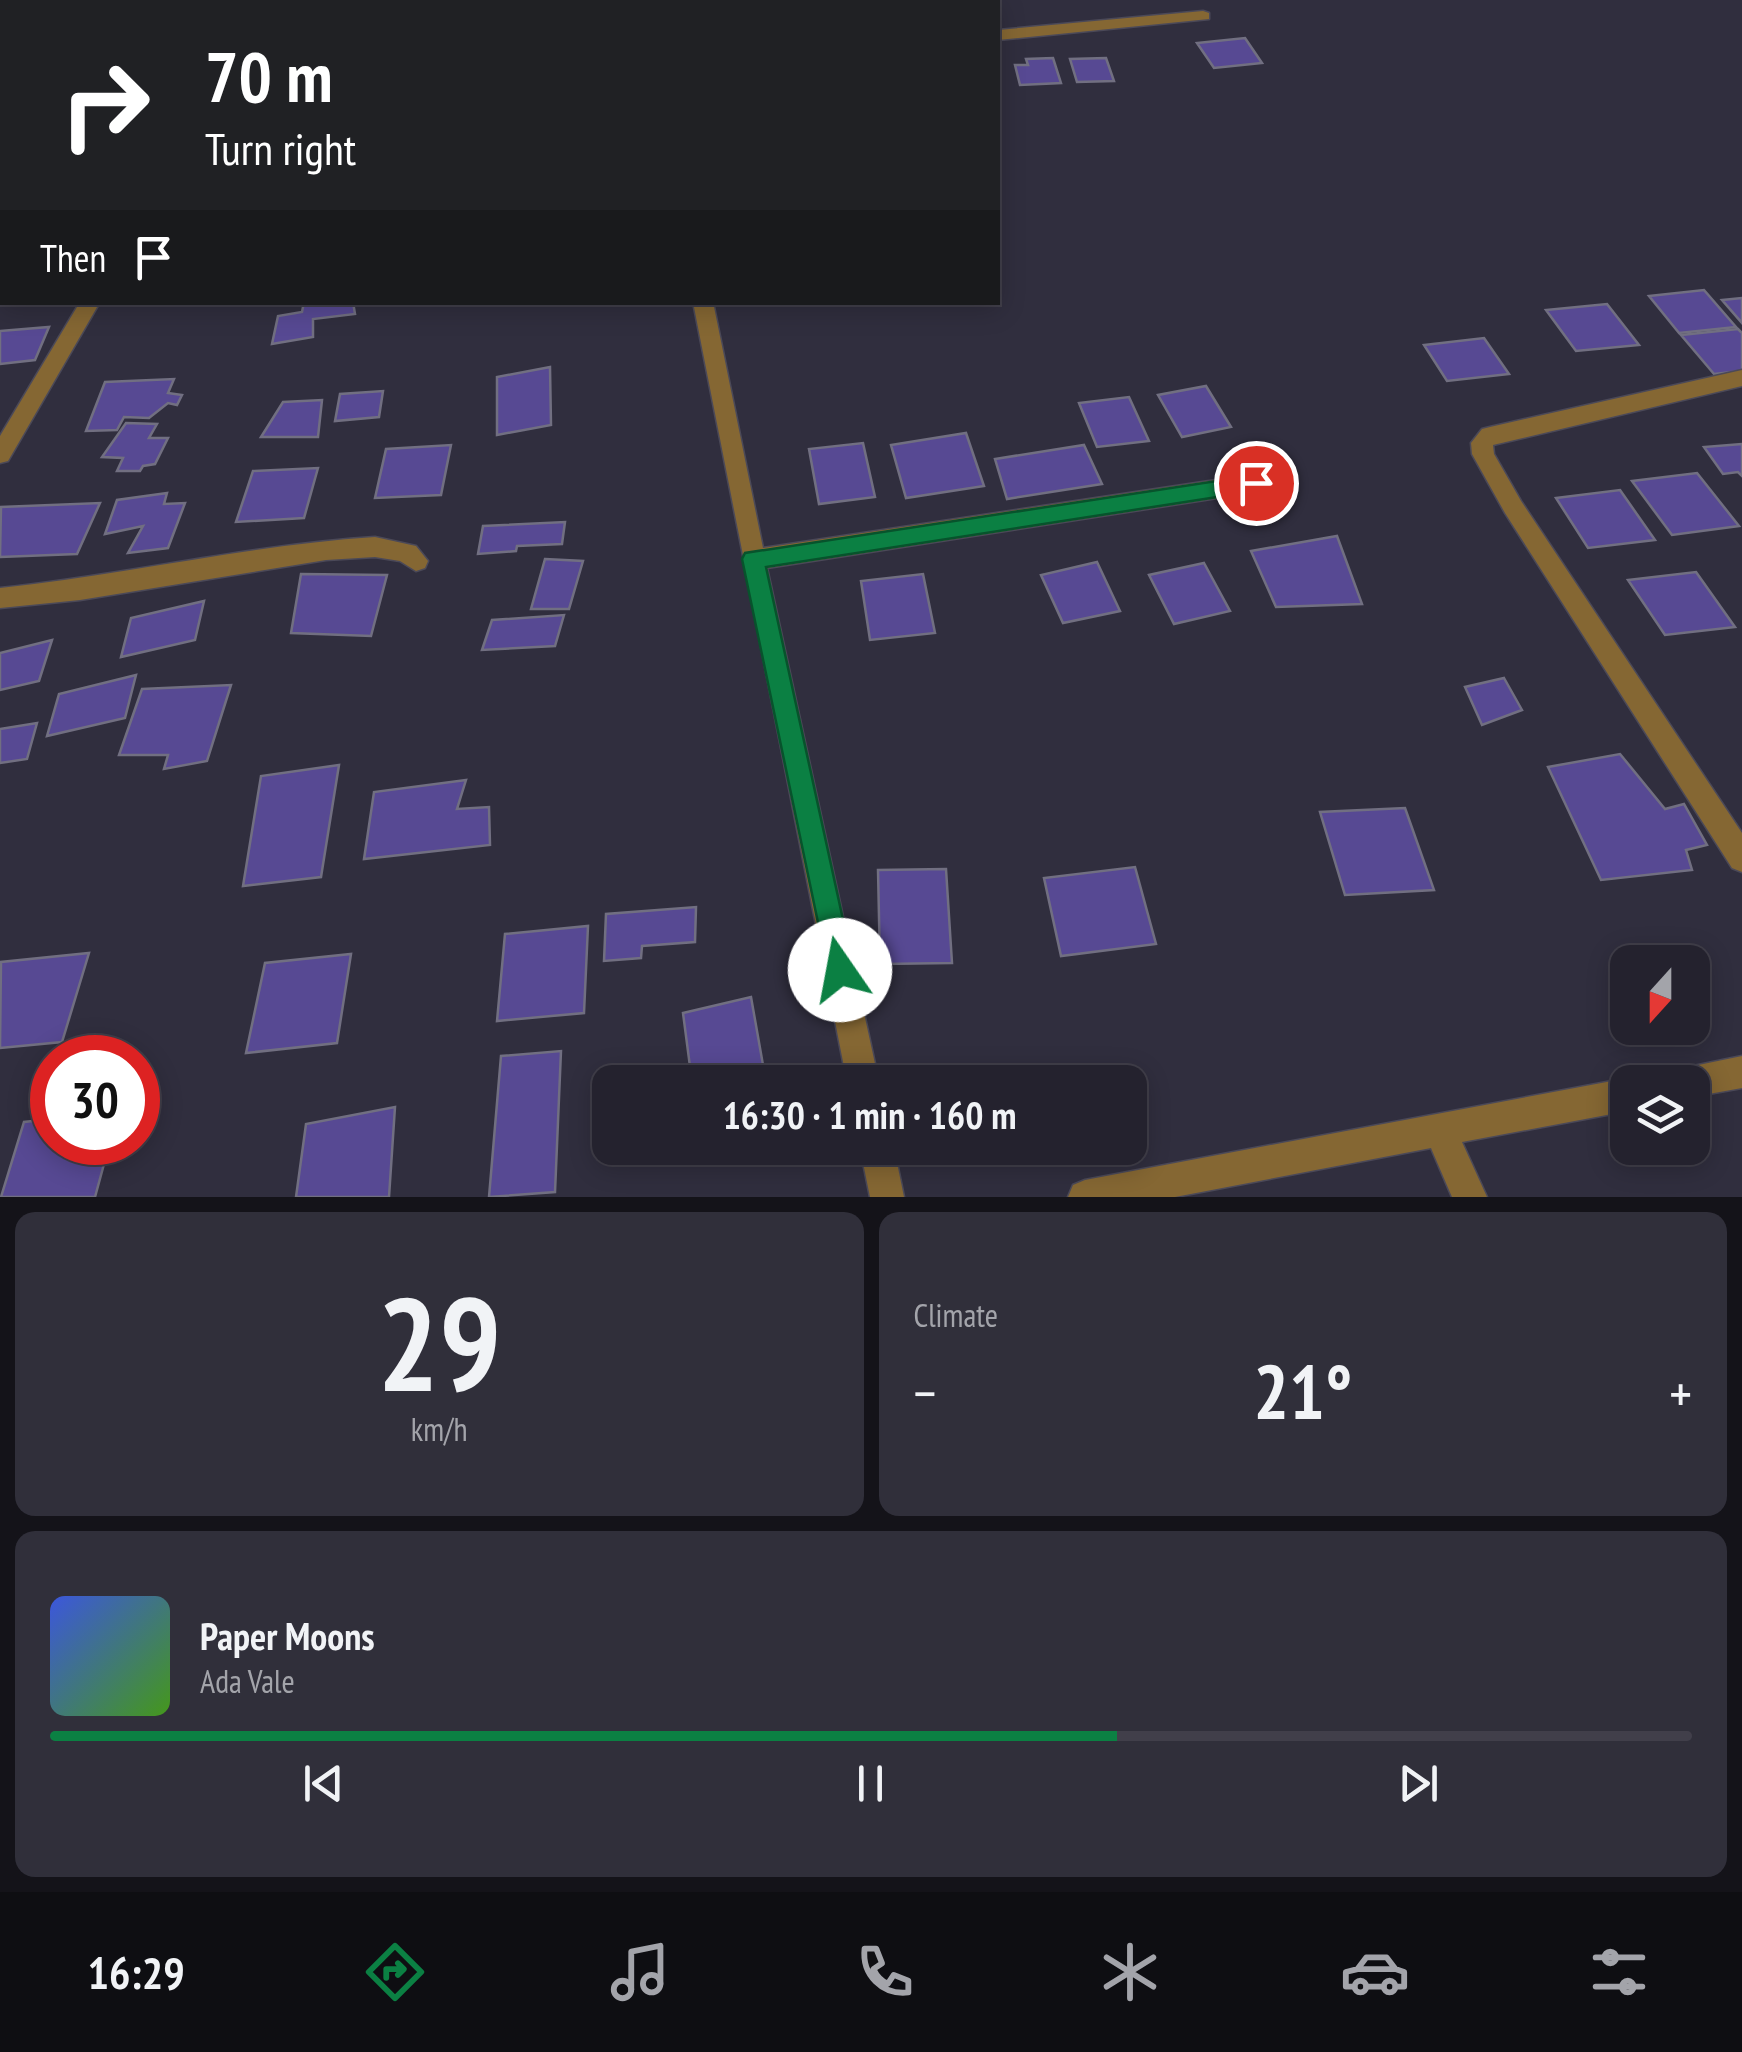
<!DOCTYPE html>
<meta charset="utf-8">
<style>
:root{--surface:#24222e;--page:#302f3a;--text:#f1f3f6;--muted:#a3a4aa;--line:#413f4a;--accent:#0b8043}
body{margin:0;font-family:"PT Sans Narrow",sans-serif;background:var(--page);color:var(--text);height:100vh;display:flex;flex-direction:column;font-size:38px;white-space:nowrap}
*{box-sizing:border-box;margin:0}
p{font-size:32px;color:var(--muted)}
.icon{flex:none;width:55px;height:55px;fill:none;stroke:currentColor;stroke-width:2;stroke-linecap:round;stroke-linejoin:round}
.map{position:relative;height:1197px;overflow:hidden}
.details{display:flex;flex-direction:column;gap:15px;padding:15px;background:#141319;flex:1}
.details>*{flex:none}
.hud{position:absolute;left:0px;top:0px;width:1000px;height:305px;box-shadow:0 5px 25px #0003,0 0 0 2px var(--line);background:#202124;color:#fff;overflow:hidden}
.needle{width:65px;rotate:201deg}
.controls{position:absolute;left:1610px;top:945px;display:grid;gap:20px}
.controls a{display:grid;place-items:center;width:100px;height:100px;border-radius:20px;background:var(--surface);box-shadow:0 5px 25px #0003,0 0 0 2px var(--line);font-size:50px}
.speed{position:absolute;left:30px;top:1035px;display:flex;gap:20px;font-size:50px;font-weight:700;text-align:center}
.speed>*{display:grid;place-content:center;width:130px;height:130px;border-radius:50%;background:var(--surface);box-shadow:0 5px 25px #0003,0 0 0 2px var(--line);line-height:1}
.speed .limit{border:15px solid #d22;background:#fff;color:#111}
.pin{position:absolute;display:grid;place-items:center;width:85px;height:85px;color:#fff;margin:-42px;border:5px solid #fff;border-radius:50%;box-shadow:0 2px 10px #0007}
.me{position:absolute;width:110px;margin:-55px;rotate:348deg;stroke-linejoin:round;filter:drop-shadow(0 0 8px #0008)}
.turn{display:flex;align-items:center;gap:35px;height:210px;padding:0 40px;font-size:45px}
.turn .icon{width:130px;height:130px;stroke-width:2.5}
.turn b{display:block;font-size:70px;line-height:85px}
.then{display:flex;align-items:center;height:95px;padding:0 40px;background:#0003;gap:20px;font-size:38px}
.big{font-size:75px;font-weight:800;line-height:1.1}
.details .tile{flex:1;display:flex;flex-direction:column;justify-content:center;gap:15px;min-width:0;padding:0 35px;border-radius:20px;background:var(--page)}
.details .dial{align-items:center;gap:0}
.dial b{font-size:130px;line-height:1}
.song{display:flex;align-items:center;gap:30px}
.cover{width:120px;height:120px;border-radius:15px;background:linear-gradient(135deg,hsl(230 70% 55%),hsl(100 70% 35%))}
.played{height:10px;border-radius:5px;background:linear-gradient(90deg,var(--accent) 65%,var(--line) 65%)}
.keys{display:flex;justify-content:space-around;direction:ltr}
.heat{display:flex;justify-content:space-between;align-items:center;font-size:55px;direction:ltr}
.details .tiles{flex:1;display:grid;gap:15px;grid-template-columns:1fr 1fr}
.tile:last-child{grid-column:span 2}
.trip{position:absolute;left:592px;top:1065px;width:555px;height:100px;border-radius:20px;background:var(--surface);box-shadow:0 5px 25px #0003,0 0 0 2px var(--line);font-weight:800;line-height:100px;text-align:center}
.tabs{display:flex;height:160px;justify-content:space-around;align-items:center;background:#0e0e12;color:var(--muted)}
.tabs .icon{width:70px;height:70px}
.tabs .active{color:var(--accent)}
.tabs b{font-size:45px;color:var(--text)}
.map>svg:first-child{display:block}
.building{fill:#574993;stroke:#716f81;stroke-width:2.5}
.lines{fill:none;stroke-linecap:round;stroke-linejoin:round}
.street-casing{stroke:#4b4958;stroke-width:3}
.street{fill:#856733;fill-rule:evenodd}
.route{fill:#0b8043;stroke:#07532c;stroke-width:2.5}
</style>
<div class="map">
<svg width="1742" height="1197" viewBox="0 0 1742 1197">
<rect width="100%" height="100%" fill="#302e3e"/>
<g class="building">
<polygon points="1245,38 1262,63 1214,68 1197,43"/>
<polygon points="1053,58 1061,83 1020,85 1015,65 1028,65 1026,59"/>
<polygon points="1106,58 1114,81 1077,82 1070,59"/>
<polygon points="1704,290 1736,327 1679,333 1649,296"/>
<polygon points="1742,298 1742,323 1722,300"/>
<polygon points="304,302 353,302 355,314 313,319 313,337 272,344 278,316 302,312"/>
<polygon points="1607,304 1639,345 1576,351 1546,310"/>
<polygon points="49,327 35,360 0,364 0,331"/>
<polygon points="1738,329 1742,333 1742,371 1714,374 1681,335"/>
<polygon points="1484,338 1509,374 1447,381 1424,345"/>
<polygon points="550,367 551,425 497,435 497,377"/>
<polygon points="174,379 168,393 182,395 177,405 168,403 149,418 124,417 117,430 86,431 105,382"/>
<polygon points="1206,386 1231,427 1182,437 1158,395"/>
<polygon points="383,391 379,417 335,421 340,394"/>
<polygon points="1129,397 1149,441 1097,447 1079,403"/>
<polygon points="322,400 318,437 261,437 283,402"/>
<polygon points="126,423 157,424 149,438 168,438 155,464 143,466 140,471 117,471 123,458 102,457"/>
<polygon points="966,433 984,486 906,498 891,445"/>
<polygon points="863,443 875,497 819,504 809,449"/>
<polygon points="1742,444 1742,476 1738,472 1723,474 1704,447"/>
<polygon points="451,445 441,495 375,498 386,449"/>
<polygon points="1084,445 1102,484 1007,499 995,459"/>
<polygon points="318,468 304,518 236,522 253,471"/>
<polygon points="1697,473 1739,526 1672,535 1632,481"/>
<polygon points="1620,490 1655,540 1588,548 1556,498"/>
<polygon points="167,493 164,504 185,503 168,548 128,553 143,526 105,534 117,500"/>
<polygon points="100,503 77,554 0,557 1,507"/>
<polygon points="565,522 562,544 517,546 516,551 478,554 483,526"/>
<polygon points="1337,536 1362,604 1276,607 1251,551"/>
<polygon points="545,559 583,561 569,609 531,609"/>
<polygon points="1097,562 1120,611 1063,623 1041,575"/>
<polygon points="1204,563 1230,611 1174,624 1149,575"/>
<polygon points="1696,572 1735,627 1665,635 1628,580"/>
<polygon points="301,574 387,575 371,636 291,633"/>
<polygon points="923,574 935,633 870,640 861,581"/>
<polygon points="204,601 195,640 121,657 131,618"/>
<polygon points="564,615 555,646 482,650 492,620"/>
<polygon points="52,640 39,681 0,690 0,653"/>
<polygon points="136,675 125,718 47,736 59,694"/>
<polygon points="1504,678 1522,710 1482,725 1465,687"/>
<polygon points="231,685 207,761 164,769 168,755 119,755 142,689"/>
<polygon points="37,723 27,759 0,763 0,729"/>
<polygon points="1620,754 1665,809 1684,804 1707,845 1686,850 1692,870 1601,880 1548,767"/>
<polygon points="339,765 321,877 243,886 261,776"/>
<polygon points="466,780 457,809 489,807 490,845 364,859 374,792"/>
<polygon points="1405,808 1434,890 1345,895 1320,812"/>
<polygon points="1135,867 1156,944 1061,956 1044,878"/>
<polygon points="946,869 952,963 880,964 878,870"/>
<polygon points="696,907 695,942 642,946 641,958 604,961 606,914"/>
<polygon points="588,926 584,1013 497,1021 505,934"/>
<polygon points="89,953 62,1042 0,1048 1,962"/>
<polygon points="351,954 337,1043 246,1053 265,963"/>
<polygon points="751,997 766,1082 692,1082 683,1013"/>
<polygon points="561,1051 555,1192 489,1197 501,1056"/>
<polygon points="395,1107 389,1197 296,1197 306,1124"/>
<polygon points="52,1119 52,1142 110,1142 95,1197 1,1197 24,1122"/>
</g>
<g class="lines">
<defs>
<g id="street">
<polygon points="637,0 653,0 653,2 638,2"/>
<polygon points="1203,11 1209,13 1209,19 998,40 998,30"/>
<polygon points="80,302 100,302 8,461 0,463 0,436"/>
<polygon points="693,302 713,302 763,548 1256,474 1268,483 1256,492 767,568 879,1082 847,1082"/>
<polygon points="1742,370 1742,386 1493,445 1494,454 1521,501 1742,833 1742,872 1732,868 1505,513 1472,454 1471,443 1482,429 1490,427"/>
<path d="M375,537L416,546L428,561L425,568L416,571L400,561L375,557L326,560L80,600L0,608V588C125,575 249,545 375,537Z"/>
<polygon points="1742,1056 1742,1088 1692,1097 1692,1082 1670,1082 1674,1070"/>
<polygon points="1628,1078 1640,1082 1628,1082 1628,1111 1462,1142 1487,1197 1452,1197 1431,1148 1175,1197 1068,1197 1073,1185 1085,1180"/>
<polygon points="860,1148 894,1148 904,1197 870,1197"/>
</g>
</defs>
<use href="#street" class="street-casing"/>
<use href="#street" class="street"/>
</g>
<polygon class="route" points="1256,475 1267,483 1256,491 766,567 854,970 849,980 840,984 830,980 742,559 745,553"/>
</svg>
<div class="controls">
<a><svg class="needle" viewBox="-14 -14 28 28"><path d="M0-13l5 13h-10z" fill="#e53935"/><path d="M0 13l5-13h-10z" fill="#a3a4aa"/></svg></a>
<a><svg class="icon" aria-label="layers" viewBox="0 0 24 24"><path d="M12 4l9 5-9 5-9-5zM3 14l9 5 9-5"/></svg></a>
</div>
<div class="speed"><div class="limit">30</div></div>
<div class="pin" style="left:1256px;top:483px;background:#d93025"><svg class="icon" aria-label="arrive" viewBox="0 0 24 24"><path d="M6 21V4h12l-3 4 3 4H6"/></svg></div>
<svg class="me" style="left:840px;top:970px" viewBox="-20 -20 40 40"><circle r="19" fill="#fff"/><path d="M0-13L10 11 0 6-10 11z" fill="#0b8043"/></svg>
<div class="trip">16:30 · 1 min · 160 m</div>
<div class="hud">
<div class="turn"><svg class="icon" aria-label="right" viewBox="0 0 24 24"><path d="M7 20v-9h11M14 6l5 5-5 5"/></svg><div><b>70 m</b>Turn right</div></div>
<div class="then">Then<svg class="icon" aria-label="arrive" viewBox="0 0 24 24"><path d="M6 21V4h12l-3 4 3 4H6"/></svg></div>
</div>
</div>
<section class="details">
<div class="tiles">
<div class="tile dial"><b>29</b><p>km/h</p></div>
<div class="tile"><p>Climate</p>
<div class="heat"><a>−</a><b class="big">21°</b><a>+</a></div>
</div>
<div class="tile">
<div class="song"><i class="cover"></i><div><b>Paper Moons</b><p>Ada Vale</p></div></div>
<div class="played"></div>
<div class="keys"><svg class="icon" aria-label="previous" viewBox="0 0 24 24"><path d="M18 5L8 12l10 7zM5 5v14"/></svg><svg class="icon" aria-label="pause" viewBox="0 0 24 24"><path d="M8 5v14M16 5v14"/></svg><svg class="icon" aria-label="next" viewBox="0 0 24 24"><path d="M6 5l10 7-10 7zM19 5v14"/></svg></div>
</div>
</div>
</section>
<nav class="tabs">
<b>16:29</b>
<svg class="icon active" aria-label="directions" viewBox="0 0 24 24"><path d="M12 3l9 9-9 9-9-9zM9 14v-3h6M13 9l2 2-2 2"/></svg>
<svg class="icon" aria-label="music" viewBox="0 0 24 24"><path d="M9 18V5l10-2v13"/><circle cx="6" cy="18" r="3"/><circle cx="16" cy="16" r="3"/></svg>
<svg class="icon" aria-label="phone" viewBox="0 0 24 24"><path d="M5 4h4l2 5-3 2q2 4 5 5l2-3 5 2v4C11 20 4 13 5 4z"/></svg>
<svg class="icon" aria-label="climate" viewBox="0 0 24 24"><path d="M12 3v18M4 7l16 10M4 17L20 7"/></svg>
<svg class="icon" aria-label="car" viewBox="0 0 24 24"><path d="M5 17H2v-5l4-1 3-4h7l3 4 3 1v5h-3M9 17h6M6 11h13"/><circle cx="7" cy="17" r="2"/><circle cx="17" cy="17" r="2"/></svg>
<svg class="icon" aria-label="filters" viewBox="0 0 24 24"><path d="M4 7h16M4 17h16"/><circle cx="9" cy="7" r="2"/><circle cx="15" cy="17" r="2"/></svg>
</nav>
